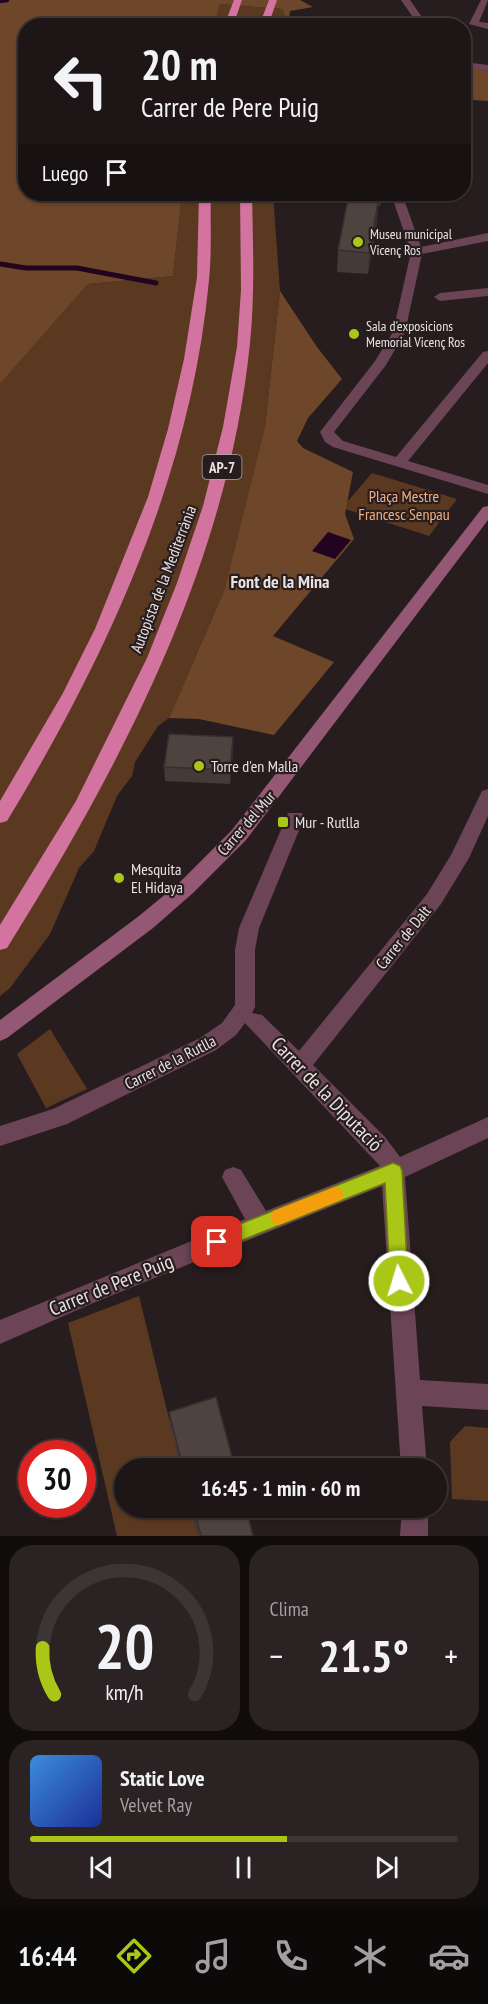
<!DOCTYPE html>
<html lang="es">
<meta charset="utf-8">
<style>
:root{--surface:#1e1616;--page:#2b2323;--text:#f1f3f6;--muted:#a19fa1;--line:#3c3535;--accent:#aac718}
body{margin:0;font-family:"PT Sans Narrow",sans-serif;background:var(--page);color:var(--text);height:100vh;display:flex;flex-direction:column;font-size:22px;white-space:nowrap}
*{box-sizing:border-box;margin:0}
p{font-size:20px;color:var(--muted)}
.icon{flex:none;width:33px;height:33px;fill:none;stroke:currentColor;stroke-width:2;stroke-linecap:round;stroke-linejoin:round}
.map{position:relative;height:1536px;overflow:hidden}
.details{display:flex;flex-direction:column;gap:9px;padding:9px;background:#100c0c;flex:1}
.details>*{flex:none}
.guide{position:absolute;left:18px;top:18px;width:453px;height:183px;border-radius:24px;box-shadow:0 2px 4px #0004,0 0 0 2px var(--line);background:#1e1616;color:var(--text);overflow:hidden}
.speed{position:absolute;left:18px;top:1440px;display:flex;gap:12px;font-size:30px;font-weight:700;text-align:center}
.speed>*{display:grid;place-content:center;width:78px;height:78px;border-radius:50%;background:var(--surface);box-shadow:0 2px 4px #0004,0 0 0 2px var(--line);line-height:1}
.speed .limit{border:9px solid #d22;background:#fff;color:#111}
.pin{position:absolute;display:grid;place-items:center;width:51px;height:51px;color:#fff;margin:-26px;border-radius:12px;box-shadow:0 3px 9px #0006}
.me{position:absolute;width:66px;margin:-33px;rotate:355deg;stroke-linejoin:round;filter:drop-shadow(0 0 4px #0008)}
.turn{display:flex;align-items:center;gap:21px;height:126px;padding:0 24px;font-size:27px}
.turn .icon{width:78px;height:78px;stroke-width:2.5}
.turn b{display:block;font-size:42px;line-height:51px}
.then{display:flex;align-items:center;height:57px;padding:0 24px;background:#0003;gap:12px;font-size:22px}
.big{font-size:45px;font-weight:800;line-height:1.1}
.details .card{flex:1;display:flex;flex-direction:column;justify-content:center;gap:9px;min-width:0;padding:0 21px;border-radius:24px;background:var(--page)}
.details .dial{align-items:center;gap:0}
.dial svg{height:156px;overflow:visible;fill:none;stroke:var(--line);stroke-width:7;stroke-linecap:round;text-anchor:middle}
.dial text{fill:var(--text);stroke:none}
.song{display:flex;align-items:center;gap:18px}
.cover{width:72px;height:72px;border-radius:9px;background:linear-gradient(135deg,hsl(210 70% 55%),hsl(230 70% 35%))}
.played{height:6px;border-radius:3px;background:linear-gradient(90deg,var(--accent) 60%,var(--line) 60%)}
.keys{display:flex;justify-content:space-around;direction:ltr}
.heat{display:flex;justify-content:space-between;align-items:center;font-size:33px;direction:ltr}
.details .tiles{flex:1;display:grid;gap:9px;grid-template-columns:1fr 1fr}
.card:last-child{grid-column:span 2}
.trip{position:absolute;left:114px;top:1458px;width:333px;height:60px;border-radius:30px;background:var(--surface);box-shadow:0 2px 4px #0004,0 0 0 2px var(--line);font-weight:800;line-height:60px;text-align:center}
.menu{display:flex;height:96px;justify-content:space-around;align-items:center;background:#0c0909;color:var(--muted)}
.menu .icon{width:42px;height:42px}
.menu .on{color:var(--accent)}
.menu b{font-size:27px;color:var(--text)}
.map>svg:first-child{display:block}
.green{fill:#5b3921}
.forest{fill:#6e4629}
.water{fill:#220420}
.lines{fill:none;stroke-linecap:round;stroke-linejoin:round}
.stream-far1{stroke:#220420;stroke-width:4.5}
.stream{stroke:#220420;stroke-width:5}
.street{fill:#6b4556;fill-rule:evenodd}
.secondary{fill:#955874;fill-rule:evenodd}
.highway{fill:#d374a0;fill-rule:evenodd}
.wall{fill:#443a37}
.shaded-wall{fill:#372f2d}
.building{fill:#4f4340;stroke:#372f2d;stroke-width:1.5}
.route{fill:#aac718;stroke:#6e8110;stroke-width:1.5}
.slow{fill:#f59e0b}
.poi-dot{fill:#aac718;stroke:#281d1e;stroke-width:2}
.labels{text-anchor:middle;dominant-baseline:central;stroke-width:4.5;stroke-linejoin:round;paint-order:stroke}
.far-poi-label{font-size:14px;fill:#e9e2e2;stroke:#281d1e;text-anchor:start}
.shield{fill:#281d1e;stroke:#afa7a7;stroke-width:1.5}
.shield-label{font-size:15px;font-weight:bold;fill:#e9e2e2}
.park-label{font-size:16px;fill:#f2af81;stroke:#281d1e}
.street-label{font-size:16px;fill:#e9e2e2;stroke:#281d1e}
.poi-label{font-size:16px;fill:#e9e2e2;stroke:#281d1e;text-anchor:start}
.neighbourhood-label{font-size:18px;font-weight:bold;fill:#e9e2e2;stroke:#281d1e}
.near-street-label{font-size:20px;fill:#e9e2e2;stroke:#281d1e}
</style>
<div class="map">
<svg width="488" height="1536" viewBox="0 0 488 1536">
<rect width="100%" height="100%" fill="#281d1e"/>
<g class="green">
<polygon points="220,4 282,9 286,18 285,25 215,26"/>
<polygon points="182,194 273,194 280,291 265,426 224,591 169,718 158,726 135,762 132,776 117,796 94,851 79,868 50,934 10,988 0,996 0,384 88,284 173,276"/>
<polygon points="372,473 457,499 429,536 342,508"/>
<polygon points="50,1029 87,1089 46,1108 17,1054"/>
<polygon points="139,1296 181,1468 124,1468 124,1508 191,1508 198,1536 117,1536 68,1323"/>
<polygon points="465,1426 488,1428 488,1501 452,1499 450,1442"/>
</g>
<g class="forest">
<polygon points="0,0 300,0 313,7 290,11 288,25 285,25 286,18 282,9 220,4 215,25 26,26 26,194 182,194 173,276 88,284 0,384"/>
<polygon points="464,67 488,71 488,101 472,100 464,104"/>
<polygon points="280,291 317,347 342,379 308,418 297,441 303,448 353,472 345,514 354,539 273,636 334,662 274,735 199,719 169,718 224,591 265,426"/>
</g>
<polygon class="water" points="328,532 351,540 335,559 312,551"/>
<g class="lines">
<polyline class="stream-far1" points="0,1 7,0"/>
<polyline class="stream" points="0,264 26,268 77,268 156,283"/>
<g class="street">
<polygon points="401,0 410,0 428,26 419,26"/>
<polygon points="481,0 488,0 479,22 488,23 488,29 469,24"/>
<polygon points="464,62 488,65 488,71 464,68"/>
<polygon points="391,194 402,194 421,247 488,233 488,241 422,254 405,332 386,365 334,432 343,441 396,457 483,352 488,351 488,363 408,461 488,485 488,494 333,447 325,442 320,432 375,361 393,332 411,252"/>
<polygon points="488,288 488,296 440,301 434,297 440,293"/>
<polygon points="488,789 488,816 469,858 441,904 313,1065 385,1137 400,1157 488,1117 488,1138 405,1177 420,1380 488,1384 488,1410 422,1406 427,1468 401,1468 382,1186 93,1303 0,1344 0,1320 245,1219 222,1177 225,1170 233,1167 241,1170 266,1211 380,1166 245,1023 236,1035 216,1050 67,1124 0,1146 0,1126 53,1109 200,1038 222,1023 235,1005 235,950 239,928 286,818 288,813 302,813 304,818 259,928 255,950 255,1007 252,1013 262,1015 299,1051 427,894 451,855 482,791"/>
<polygon points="402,1508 428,1508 428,1536 400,1536"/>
</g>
<polygon class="secondary" points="488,506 488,520 246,840 193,893 153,928 7,1038 0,1041 0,1020 139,916 179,883 232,830 483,507"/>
<g class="highway">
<polygon points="234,0 242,0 233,26 224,26"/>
<polygon points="269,0 277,0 268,26 259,26"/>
<path d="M199,194H211C210,223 212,252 209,280C191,476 107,656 7,821L0,823V801L63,693L95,629L148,497L168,429L184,359L197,277Z"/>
<path d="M240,194H252C253,244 255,294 250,343C228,563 122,764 7,948L0,950V925L76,801L147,658L177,583L203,506L223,427L237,347L241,290Z"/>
</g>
</g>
<g class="wall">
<polygon points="292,194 382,194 380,206 378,206 377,224 368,274 337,272 338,250 347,201 294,201"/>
<polygon points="233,751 230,784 165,781 164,767"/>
<polygon points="169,1412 235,1468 181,1468 170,1426"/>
<polygon points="191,1508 246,1508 253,1536 198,1536"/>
</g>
<g class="shaded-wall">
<polygon points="378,203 377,224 368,274 369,253"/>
<polygon points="233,737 233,751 230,784 230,770"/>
</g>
<g class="building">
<polygon points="349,194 376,194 378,203 369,253 338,250"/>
<polygon points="169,734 233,737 230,770 164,767"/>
<polygon points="216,1397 235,1468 183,1468 169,1412"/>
<polygon points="194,1508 246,1508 253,1536 201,1536"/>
</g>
<polygon class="route" points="393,1163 400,1166 402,1171 408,1281 406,1287 399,1290 393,1287 390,1281 385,1183 217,1250 210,1248 208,1242 210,1236"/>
<polygon class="slow" points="335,1187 341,1189 344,1195 341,1200 279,1225 273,1223 270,1217 273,1211"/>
<g class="poi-dot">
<circle cx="358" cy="242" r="6"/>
<circle cx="354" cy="334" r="6"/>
<circle cx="199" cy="766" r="6"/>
<rect x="277" y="816" width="12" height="12" rx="3"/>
<circle cx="119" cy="878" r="6"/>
</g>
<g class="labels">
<g class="far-poi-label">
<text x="370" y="234">Museu municipal<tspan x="370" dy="16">Vicenç Ros</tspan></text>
<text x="366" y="326">Sala d'exposicions<tspan x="366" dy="16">Memorial Vicenç Ros</tspan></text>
</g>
<rect class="shield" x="202.5" y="455" width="39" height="24" rx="4.5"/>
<g class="shield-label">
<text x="222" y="467">AP-7</text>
</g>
<g class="park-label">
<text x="404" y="496">Plaça Mestre<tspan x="404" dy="18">Francesc Senpau</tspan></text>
</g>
<g class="street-label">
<text transform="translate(163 579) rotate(-69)">Autopista de la Mediterrània</text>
<text transform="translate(246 823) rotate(-49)">Carrer del Mur</text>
<text transform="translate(403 937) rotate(-51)">Carrer de Dalt</text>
<text transform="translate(170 1062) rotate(-27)">Carrer de la Rutlla</text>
</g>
<g class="poi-label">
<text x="211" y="766">Torre d'en Malla</text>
<text x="295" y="822">Mur - Rutlla</text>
<text x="131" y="869">Mesquita<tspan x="131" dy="18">El Hidaya</tspan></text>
</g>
<g class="neighbourhood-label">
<text x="280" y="581">Font de la Mina</text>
</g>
<g class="near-street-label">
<text transform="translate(327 1094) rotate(46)">Carrer de la Diputació</text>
<text transform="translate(111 1285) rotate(-22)">Carrer de Pere Puig</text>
</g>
</g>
</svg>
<div class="speed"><div class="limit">30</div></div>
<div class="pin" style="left:217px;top:1242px;background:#d93025"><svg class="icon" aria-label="arrive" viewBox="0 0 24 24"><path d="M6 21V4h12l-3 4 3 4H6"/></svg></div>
<svg class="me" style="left:399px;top:1281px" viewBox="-20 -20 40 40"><circle r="17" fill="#aac718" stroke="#fff" stroke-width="3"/><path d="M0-11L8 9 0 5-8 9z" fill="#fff"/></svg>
<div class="trip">16:45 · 1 min · 60 m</div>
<div class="guide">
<div class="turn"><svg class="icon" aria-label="left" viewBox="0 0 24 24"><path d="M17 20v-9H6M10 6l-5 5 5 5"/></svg><div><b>20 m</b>Carrer de Pere Puig</div></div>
<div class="then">Luego<svg class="icon" aria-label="arrive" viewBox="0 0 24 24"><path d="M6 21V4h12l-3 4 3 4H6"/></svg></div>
</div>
</div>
<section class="details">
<div class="tiles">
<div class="card dial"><svg viewBox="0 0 100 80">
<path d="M14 69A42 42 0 1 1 86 69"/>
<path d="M14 69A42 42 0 0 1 8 45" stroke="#aac718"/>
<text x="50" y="56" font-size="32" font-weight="700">20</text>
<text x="50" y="72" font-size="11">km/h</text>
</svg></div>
<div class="card"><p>Clima</p>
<div class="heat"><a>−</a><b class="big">21.5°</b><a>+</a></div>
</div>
<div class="card">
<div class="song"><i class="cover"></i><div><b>Static Love</b><p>Velvet Ray</p></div></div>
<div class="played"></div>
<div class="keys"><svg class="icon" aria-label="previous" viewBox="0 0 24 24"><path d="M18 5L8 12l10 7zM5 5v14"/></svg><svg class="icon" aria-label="pause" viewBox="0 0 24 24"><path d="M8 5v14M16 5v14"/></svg><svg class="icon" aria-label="next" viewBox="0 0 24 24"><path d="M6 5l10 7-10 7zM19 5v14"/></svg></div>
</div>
</div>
</section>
<nav class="menu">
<b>16:44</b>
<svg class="icon on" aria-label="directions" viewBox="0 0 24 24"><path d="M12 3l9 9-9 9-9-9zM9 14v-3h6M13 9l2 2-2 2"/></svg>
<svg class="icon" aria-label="music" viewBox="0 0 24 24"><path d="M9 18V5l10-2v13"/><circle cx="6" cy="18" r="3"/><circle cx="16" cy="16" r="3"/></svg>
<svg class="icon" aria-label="phone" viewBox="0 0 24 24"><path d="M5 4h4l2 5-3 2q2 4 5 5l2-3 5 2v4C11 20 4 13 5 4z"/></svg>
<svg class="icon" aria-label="climate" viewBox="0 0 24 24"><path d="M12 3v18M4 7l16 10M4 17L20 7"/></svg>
<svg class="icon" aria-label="car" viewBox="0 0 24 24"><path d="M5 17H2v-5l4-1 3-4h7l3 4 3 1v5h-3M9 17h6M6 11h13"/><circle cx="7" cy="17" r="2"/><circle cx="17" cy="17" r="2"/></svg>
</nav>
